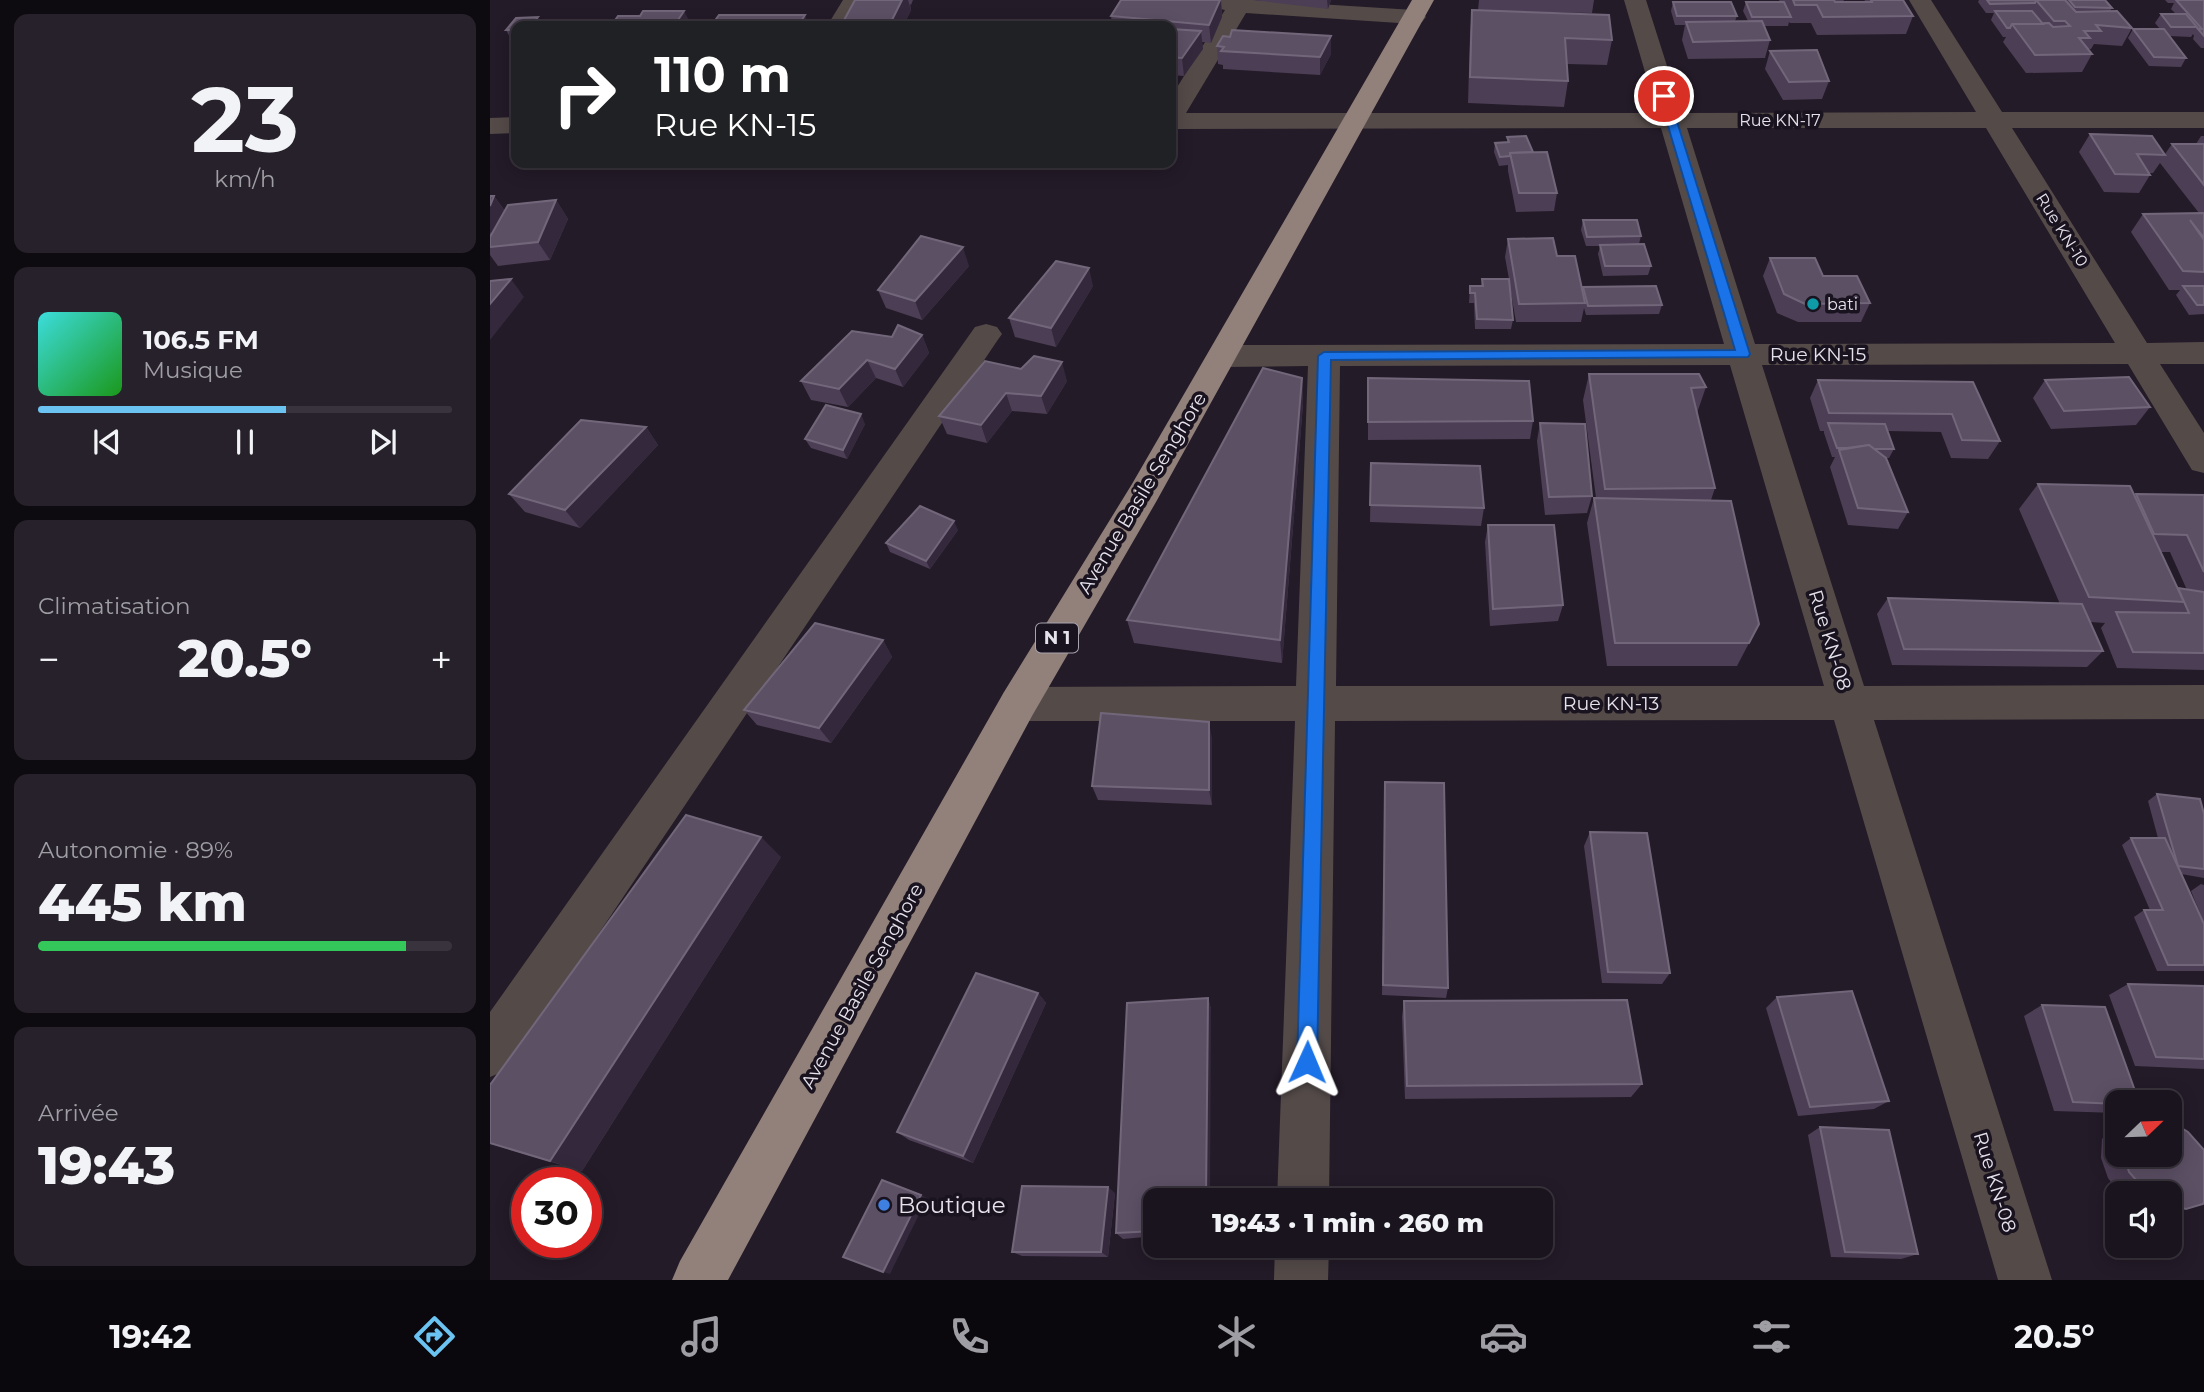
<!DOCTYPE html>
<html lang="fr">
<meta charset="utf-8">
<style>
:root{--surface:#1a141e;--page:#27212b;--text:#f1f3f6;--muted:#9f9ea4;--line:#38333c;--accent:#6bc3f2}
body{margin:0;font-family:Montserrat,sans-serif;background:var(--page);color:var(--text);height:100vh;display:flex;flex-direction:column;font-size:26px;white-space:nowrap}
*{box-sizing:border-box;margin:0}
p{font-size:23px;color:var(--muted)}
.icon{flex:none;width:38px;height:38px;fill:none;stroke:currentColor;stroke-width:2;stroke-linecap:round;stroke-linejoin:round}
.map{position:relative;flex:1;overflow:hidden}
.side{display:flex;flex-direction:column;gap:14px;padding:14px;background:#0e0b10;width:490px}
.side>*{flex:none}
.banner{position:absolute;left:21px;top:21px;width:665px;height:147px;border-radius:14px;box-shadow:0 4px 18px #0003,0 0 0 2px var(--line);background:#202124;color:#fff;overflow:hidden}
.needle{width:46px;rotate:67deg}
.tools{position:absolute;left:1615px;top:1090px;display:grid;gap:14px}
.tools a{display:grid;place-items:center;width:77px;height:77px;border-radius:14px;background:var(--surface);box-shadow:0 4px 18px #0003,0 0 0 2px var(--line);font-size:35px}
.speed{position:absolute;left:21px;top:1167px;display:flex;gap:14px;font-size:35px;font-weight:700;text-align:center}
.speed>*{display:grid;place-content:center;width:91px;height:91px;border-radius:50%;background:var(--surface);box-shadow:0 4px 18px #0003,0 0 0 2px var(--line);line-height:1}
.speed .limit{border:10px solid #d22;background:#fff;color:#111}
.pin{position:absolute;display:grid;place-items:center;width:60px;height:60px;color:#fff;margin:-30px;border:4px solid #fff;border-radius:50%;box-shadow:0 2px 7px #0007}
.me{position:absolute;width:77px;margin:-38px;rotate:1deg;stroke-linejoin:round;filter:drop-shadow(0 0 5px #0008)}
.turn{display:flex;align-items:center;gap:24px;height:147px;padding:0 28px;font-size:32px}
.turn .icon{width:91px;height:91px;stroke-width:2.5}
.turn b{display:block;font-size:49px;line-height:60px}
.big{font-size:52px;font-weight:800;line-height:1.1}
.side .tile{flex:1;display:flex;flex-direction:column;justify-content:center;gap:10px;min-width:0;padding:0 24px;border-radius:14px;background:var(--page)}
.side .dial{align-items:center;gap:0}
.dial b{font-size:91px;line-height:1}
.song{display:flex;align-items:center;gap:21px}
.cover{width:84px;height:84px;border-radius:10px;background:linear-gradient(135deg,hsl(180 70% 55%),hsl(120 70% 35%))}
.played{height:7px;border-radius:4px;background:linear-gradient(90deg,var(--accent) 60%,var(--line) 60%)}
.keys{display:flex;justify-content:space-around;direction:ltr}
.heat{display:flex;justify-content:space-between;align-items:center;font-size:38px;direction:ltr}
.charge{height:10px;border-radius:5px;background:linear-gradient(90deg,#34c759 89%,var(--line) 0)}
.trip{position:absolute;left:653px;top:1188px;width:410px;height:70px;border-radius:14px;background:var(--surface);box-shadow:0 4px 18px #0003,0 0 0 2px var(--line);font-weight:800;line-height:70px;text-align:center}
.tabs{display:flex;height:112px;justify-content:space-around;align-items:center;background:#0a080c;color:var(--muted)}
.tabs .icon{width:49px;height:49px}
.tabs .active{color:var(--accent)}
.tabs b{font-size:32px;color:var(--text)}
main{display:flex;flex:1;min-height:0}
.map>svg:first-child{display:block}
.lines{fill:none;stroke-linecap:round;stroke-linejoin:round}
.minor{fill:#544b49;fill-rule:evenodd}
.trunk{fill:#92807a;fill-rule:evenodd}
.wall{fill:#4c3e55;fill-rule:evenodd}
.shaded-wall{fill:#34293c}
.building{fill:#5c5065;stroke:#72677a;stroke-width:2}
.route{fill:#1a73e8;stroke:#114b97;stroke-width:2}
.culture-dot{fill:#0f9aa8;stroke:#19121f;stroke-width:2.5}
.shop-dot{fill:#3f7fe0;stroke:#19121f;stroke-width:2.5}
.labels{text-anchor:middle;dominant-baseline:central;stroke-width:7;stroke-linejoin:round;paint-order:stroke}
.far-street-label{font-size:16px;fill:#e6e2eb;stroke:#19121f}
.far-poi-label{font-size:16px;fill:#e6e2eb;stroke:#19121f;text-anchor:start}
.shield{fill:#19121f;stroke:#a8a4ae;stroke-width:2}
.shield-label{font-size:18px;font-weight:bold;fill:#e6e2eb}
.street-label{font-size:19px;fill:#e6e2eb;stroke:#19121f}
.near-poi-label{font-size:23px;fill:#e6e2eb;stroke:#19121f;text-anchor:start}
</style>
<main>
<section class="side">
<div class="tile dial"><b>23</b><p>km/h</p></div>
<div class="tile">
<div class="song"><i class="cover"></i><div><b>106.5 FM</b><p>Musique</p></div></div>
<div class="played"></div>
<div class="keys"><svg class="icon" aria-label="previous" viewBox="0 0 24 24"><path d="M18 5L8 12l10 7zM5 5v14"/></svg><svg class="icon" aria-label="pause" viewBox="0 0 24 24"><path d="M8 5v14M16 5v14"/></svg><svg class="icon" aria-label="next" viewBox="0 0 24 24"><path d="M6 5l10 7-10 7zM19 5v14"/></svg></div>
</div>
<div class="tile"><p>Climatisation</p>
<div class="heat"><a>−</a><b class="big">20.5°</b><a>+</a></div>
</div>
<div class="tile"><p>Autonomie · 89%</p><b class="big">445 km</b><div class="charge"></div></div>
<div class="tile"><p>Arrivée</p><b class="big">19:43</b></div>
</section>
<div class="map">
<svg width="1714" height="1280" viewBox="0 0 1714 1280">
<rect width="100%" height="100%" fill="#231b28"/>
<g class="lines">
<g class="minor">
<polygon points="353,0 375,0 361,26 337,26"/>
<path d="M710,0H764L924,10L932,12L936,17L932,22L924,24L756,13L696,113H1167L1134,0H1156L1192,113L1486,112L1419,0H1441L1512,112H1714V128H1522L1657,343L1714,342V364H1670L1714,433V473L1702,470L1638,364L1272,365L1374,686L1714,685V719L1384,720L1562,1280H1508L1344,720L845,721L839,1200H787L805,721H528L514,716L508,704L514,692L528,687L806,686L818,366L733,367L722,363L717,356L722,349L733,345L1234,344L1171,128L681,129V97L735,10L713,5ZM1197,128H1496L1625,343L1265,344ZM1240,365L1334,686H846L850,366Z"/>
<polygon points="26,117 26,133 0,134 0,118"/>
<polygon points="496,324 507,327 512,334 507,341 17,1070 0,1077 0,1012 485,327"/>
<polygon points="785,1246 839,1246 838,1280 784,1280"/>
</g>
<polygon class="trunk" points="922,0 944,0 666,502 542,716 238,1280 182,1280 190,1261 514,692 642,484"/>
</g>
<g class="wall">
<polygon points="365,0 423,0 421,5 420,4 421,10 413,26 354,26 353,22"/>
<polygon points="731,0 732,17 721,43 712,42 713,49 694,76 681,75 681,26 613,26 622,25 621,16"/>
<polygon points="762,0 841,0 838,9"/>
<polygon points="989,0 1104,0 1102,13 1040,12 1122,40 1117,65 1077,64 1078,81 1074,107 978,103 980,35 982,10 988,10"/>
<polygon points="1289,0 1354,0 1353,2 1374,2 1375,0 1413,0 1423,16 1416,34 1327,35 1321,23 1300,23 1299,22 1298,26 1274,26 1280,40 1275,58 1198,59 1192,40 1195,25 1185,25 1181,11 1183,2 1247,16 1245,21 1258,21 1253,11 1256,2 1290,2"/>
<polygon points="1483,0 1615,0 1622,8 1620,11 1642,28 1632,46 1604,44 1601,49 1598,49 1602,54 1592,72 1536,73 1513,42 1516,37 1513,37 1501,20 1504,13 1496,13 1488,2 1489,0"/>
<polygon points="1675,0 1714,0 1714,48 1711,48 1703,39 1704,36 1703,34 1701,37 1679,36 1696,58 1691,67 1659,66 1638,38 1643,29 1670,29 1665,23 1671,14 1686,14 1681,9 1684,3 1678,3"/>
<polygon points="26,26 26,39 21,39 16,30"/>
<polygon points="727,46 841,54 830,75 733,69 733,65 728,64"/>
<polygon points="1280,51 1339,81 1332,99 1293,100 1275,69"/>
<polygon points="1600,134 1675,154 1682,144 1706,144 1711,136 1714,136 1714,314 1699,315 1686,295 1690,290 1679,290 1641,232 1653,214 1709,213 1670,163 1663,173 1659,173 1660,175 1649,193 1614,192 1589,152"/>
<polygon points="1017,137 1043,152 1067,193 1064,211 1026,212 1018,171 1018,165 1009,166 1004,152 1005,143 1017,142"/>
<polygon points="0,196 4,196 15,211 66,200 78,219 60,260 8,266 0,255"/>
<polygon points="1093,220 1151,236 1149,244 1161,266 1158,275 1113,276 1108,254 1110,246 1096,246 1091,230"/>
<polygon points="1018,239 1067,256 1093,290 1093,287 1172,305 1169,314 1096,315 1094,308 1091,322 1026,322 1019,282 1023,320 1021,329 985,329 984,303 979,303 980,286 991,286 992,279 1019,279 1015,257"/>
<polygon points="1280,258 1333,276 1380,303 1371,322 1308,322 1287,313 1273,276"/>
<polygon points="479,266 432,320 396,308 388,290"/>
<polygon points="603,286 566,347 525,337 519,318"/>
<polygon points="432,335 439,353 413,387 386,378 358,407 321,400 311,381 402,337"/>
<polygon points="495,361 577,381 557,414 522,411 497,443 457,434 449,416"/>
<polygon points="1099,374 1216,387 1207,413 1225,488 1221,500 1269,624 1247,666 1117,666 1097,523 1104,498 1106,498 1093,400"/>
<polygon points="812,378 813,404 792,663 644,643 637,620"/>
<polygon points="878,378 1043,421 1040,439 878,440"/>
<polygon points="1328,380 1483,382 1510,441 1498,459 1461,458 1451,432 1397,431 1404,449 1399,458 1396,458 1418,512 1408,529 1358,525 1340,467 1345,457 1342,457 1334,433 1334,431 1330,431 1320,398"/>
<polygon points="1555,380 1660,407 1646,425 1561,429 1543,398"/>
<polygon points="1050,423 1102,496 1097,513 1055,515 1047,441"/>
<polygon points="375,424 357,459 321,448 315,439"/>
<polygon points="156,427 168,445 90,528 35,512 19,494"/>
<polygon points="881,463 994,508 991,526 880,522"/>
<path d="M1548,484L1645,496L1646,494L1714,495V670L1627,668L1611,628L1615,623L1600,622L1613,651L1597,667L1402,665L1387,614L1398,598L1570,604L1529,509ZM1671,552H1680L1697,590L1688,588Z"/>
<polygon points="998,525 1073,605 1068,621 1000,626 995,542"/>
<polygon points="468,530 440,569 400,552 396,543"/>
<polygon points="393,640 402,657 341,743 267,725 254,710"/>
<polygon points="722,738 722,805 608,800 602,786"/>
<polygon points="895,782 958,988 956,998 892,995"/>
<polygon points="1667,794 1714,814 1714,878 1691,874 1714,924 1714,971 1667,971 1644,917 1654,910 1660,910 1632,845 1641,838 1668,838 1658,801"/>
<polygon points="1100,832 1180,973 1172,984 1112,983 1094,846"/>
<polygon points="291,857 92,1171 0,1144 0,1085"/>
<polygon points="1711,884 1714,885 1714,923 1701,891"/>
<polygon points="1638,984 1714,986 1714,1069 1645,1066 1619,995"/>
<polygon points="548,993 556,1003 483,1163 419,1140 407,1132"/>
<polygon points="1287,997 1399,1101 1384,1109 1308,1116 1276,1008"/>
<polygon points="718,998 721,1009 665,1200 665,1236 633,1239 626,1233"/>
<polygon points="914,1001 1152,1084 1141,1097 915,1099 912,1017"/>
<polygon points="1552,1005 1628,1102 1628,1113 1564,1111 1534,1016"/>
<polygon points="1628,1126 1628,1155 1680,1155 1713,1204 1680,1213 1680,1194 1630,1194 1618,1178 1611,1158 1612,1139 1622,1128"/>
<polygon points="1330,1127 1428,1254 1411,1259 1341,1257 1318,1135"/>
<polygon points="625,1193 618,1257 532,1256 522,1252"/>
</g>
<g class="shaded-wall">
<polygon points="412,0 418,0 421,10 413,26 402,26 401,22"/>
<polygon points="731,0 732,17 721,43 719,25"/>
<polygon points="837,0 841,0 838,9"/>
<polygon points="194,11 202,26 184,26"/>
<polygon points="315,15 319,26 308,26"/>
<polygon points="48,17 53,26 41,26"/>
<polygon points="711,31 713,49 694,76 692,58"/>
<polygon points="841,36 841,54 830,75 830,57"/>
<polygon points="4,196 17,214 6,240 0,232 0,206"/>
<polygon points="66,200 78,219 60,260 48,242"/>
<polygon points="473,247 479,266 432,320 425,301"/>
<polygon points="599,268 603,286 566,347 561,328"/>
<polygon points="21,279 34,297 0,340 0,304"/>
<polygon points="432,335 439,353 413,387 405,369"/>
<polygon points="377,360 386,378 358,407 349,389"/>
<polygon points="572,362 577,381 557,414 551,396"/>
<polygon points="812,378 813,404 792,663 790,640"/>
<polygon points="516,393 522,411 497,443 491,425"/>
<polygon points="371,414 375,424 357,459 353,450"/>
<polygon points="156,427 168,445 90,528 75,510"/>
<polygon points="464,521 468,530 440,569 436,561"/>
<polygon points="393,640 402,657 341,743 329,728"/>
<polygon points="719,722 722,738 722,805 719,790"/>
<polygon points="271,837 291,857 92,1171 60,1161"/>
<polygon points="548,993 556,1003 483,1163 473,1156"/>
<polygon points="718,998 721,1009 720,1200 716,1200"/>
<polygon points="618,1187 625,1193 618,1257 611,1252"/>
<polygon points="431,1195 437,1198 400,1274 393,1272"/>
</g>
<g class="building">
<polygon points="365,0 412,0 401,22 353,22"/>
<polygon points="631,0 730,0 719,25 621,16"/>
<polygon points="1303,0 1344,0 1345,2 1382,2 1381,0 1413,0 1423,16 1333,17 1327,5 1305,5"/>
<polygon points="1497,0 1551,0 1546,0 1545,3 1500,4"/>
<polygon points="1546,0 1575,0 1586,12 1627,11 1642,28 1606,25 1611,31 1594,31 1600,38 1589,38 1602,54 1545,55 1522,24 1559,23 1563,27 1580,26 1575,21 1564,21"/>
<polygon points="1579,0 1615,0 1622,8 1585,7"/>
<polygon points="1686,0 1714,0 1714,36 1708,29 1712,29"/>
<polygon points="1183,2 1241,2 1247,16 1187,16"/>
<polygon points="1256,2 1294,2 1301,17 1262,17"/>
<polygon points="982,10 1119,15 1122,40 1075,38 1078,81 980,77"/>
<polygon points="153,11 194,11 184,26 121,26 128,16 150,16"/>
<polygon points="1505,11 1542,11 1553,24 1522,24 1520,28 1517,28"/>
<polygon points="1671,14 1696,14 1707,27 1681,27"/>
<polygon points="229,15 315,15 308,26 221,26"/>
<polygon points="48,17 41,26 26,26 26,30 16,30 26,18"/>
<polygon points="1272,21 1280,40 1203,42 1196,22"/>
<polygon points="681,29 711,31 692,58 681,57"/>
<polygon points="1643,29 1674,29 1696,58 1664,57"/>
<polygon points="742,30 841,36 830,57 731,51 734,47 727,46 733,36 740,37"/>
<polygon points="1327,50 1339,81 1299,82 1280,51"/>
<polygon points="1600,134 1662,136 1675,155 1647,154 1660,175 1625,174"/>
<polygon points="1036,136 1043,152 1020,153 1020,156 1010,157 1005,143 1019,142 1017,137"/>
<polygon points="1682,144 1714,144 1714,185"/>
<polygon points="1057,152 1067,193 1029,193 1020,153"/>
<polygon points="0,196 4,196 0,206"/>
<polygon points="66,200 48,242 0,247 0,237 18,205"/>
<polygon points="1714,213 1714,238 1700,220 1714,240 1714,272 1693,271 1653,214"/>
<polygon points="1093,220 1147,220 1151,236 1097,237"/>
<polygon points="431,236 473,247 425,301 388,290"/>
<polygon points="1063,238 1067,256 1085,256 1095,303 1029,304 1018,239"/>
<polygon points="1154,244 1161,266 1115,266 1110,245"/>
<polygon points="1280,258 1325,258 1333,276 1367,276 1380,303 1315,304 1294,294"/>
<polygon points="566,261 599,268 561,328 519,318"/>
<polygon points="21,279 0,304 0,281"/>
<polygon points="992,279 1019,279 1023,320 987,319 985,293 980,293 980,286 993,286"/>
<polygon points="1166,286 1172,305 1098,306 1093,287"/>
<polygon points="1693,286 1714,286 1714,305 1707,305"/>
<polygon points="408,325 432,335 405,369 377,360 349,389 311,381 362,331 402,337"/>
<polygon points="544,356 572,362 551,396 516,393 491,425 449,416 495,361 531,369"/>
<polygon points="773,368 812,378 790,640 637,620"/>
<polygon points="1099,374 1209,374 1216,387 1201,388 1225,488 1115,489"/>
<polygon points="1639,377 1660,407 1574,411 1555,380"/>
<polygon points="878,378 1039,381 1043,421 878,422"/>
<polygon points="1328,380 1483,382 1510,441 1472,440 1462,414 1339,413"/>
<polygon points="336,405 371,414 353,450 315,439"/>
<polygon points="91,420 156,427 75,510 19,494"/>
<polygon points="1050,423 1095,424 1102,496 1059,497"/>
<polygon points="1338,423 1395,424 1404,449 1384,449 1379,445 1357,448 1347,448"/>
<polygon points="1379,445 1396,458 1418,512 1368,508 1349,450"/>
<polygon points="881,463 990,466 994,508 880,505"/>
<polygon points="1548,484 1640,486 1694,602 1599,597"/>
<polygon points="1646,494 1714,495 1714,572 1697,535 1664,534"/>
<polygon points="1104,498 1241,501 1269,624 1259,643 1125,643"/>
<polygon points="430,506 464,521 436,561 396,543"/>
<polygon points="998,525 1064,525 1073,605 1003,609"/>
<polygon points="1688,588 1714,592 1714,653 1643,652 1626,612 1699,613"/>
<polygon points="1398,598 1592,604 1613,651 1414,649"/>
<polygon points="325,623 393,640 329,728 254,710"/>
<polygon points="611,713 719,722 719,790 602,786"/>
<polygon points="895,782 954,783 958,988 893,985"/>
<polygon points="1667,794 1710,799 1714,814 1714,869 1688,866"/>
<polygon points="196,815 271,837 60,1161 0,1143 0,1085"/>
<polygon points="1100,832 1157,833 1180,973 1118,972"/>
<polygon points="1641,838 1675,838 1714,924 1714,965 1678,965 1654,910 1673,910"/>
<polygon points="486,973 548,993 473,1156 407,1132"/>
<polygon points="1638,984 1714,986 1714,1059 1666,1057"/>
<polygon points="1362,991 1399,1101 1320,1107 1287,997"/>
<polygon points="718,998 716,1200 665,1200 665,1231 626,1233 637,1003"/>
<polygon points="1137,1000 1152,1084 917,1086 914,1001"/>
<polygon points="1552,1005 1615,1007 1649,1102 1628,1102 1628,1104 1583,1102"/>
<polygon points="1680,1121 1698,1132 1714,1150 1714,1202 1713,1204 1696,1209 1680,1205 1680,1194 1660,1194 1655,1190 1639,1172 1634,1155 1680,1155"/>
<polygon points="1330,1127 1399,1130 1428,1254 1355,1252"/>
<polygon points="392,1180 431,1195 393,1272 353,1257"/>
<polygon points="532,1186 618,1187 611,1252 522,1252"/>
</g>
<polygon class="route" points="1174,93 1179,96 1260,354 1258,357 841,360 827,1062 824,1069 817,1072 810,1069 807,1062 828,356 834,352 1245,350 1169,96"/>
<circle class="culture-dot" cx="1323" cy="304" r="7"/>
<circle class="shop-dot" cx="394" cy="1205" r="7"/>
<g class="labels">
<g class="far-street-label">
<text x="1290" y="120">Rue KN-17</text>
<text transform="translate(1572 230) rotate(58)">Rue KN-10</text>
</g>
<g class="far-poi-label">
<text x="1337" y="304">bati</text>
</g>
<rect class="shield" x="546" y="623.5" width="42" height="29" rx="5"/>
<g class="shield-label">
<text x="567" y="638">N 1</text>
</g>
<g class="street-label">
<text x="1328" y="354">Rue KN-15</text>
<text transform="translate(652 493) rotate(-59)">Avenue Basile Senghore</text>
<text transform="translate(1340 640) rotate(73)">Rue KN-08</text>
<text x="1121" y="703">Rue KN-13</text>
<text transform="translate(372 986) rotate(-61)">Avenue Basile Senghore</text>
<text transform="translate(1505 1182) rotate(73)">Rue KN-08</text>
</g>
<g class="near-poi-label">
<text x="408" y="1205">Boutique</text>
</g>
</g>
</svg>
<div class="tools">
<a><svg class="needle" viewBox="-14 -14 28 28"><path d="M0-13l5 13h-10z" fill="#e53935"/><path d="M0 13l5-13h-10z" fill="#9f9ea4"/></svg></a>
<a><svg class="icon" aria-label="sound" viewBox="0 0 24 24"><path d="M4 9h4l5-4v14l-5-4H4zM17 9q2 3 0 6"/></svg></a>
</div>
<div class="speed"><div class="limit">30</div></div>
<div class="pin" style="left:1174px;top:96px;background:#d93025"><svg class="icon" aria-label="arrive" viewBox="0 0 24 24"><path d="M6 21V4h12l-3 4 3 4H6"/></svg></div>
<svg class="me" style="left:817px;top:1062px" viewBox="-20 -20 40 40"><path d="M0-17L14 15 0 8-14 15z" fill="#1a73e8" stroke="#fff" stroke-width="4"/></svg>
<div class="trip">19:43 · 1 min · 260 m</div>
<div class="banner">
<div class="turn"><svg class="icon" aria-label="right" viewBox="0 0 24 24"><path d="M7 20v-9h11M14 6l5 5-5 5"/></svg><div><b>110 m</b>Rue KN-15</div></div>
</div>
</div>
</main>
<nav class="tabs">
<b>19:42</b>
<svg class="icon active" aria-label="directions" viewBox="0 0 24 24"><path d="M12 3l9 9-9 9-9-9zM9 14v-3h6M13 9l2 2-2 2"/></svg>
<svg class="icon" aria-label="music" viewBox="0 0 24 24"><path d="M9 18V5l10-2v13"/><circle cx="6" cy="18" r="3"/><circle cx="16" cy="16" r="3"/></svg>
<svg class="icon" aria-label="phone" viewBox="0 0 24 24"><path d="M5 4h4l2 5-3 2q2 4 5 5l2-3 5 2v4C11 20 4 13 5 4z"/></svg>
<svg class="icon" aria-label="climate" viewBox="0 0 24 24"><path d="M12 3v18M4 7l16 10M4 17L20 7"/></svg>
<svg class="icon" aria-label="car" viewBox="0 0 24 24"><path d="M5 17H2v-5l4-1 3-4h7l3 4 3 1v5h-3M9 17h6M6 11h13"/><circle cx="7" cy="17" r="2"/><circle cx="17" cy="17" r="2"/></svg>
<svg class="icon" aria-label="filters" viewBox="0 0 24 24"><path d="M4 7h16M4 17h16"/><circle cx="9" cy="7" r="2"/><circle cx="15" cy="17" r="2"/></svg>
<b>20.5°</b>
</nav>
